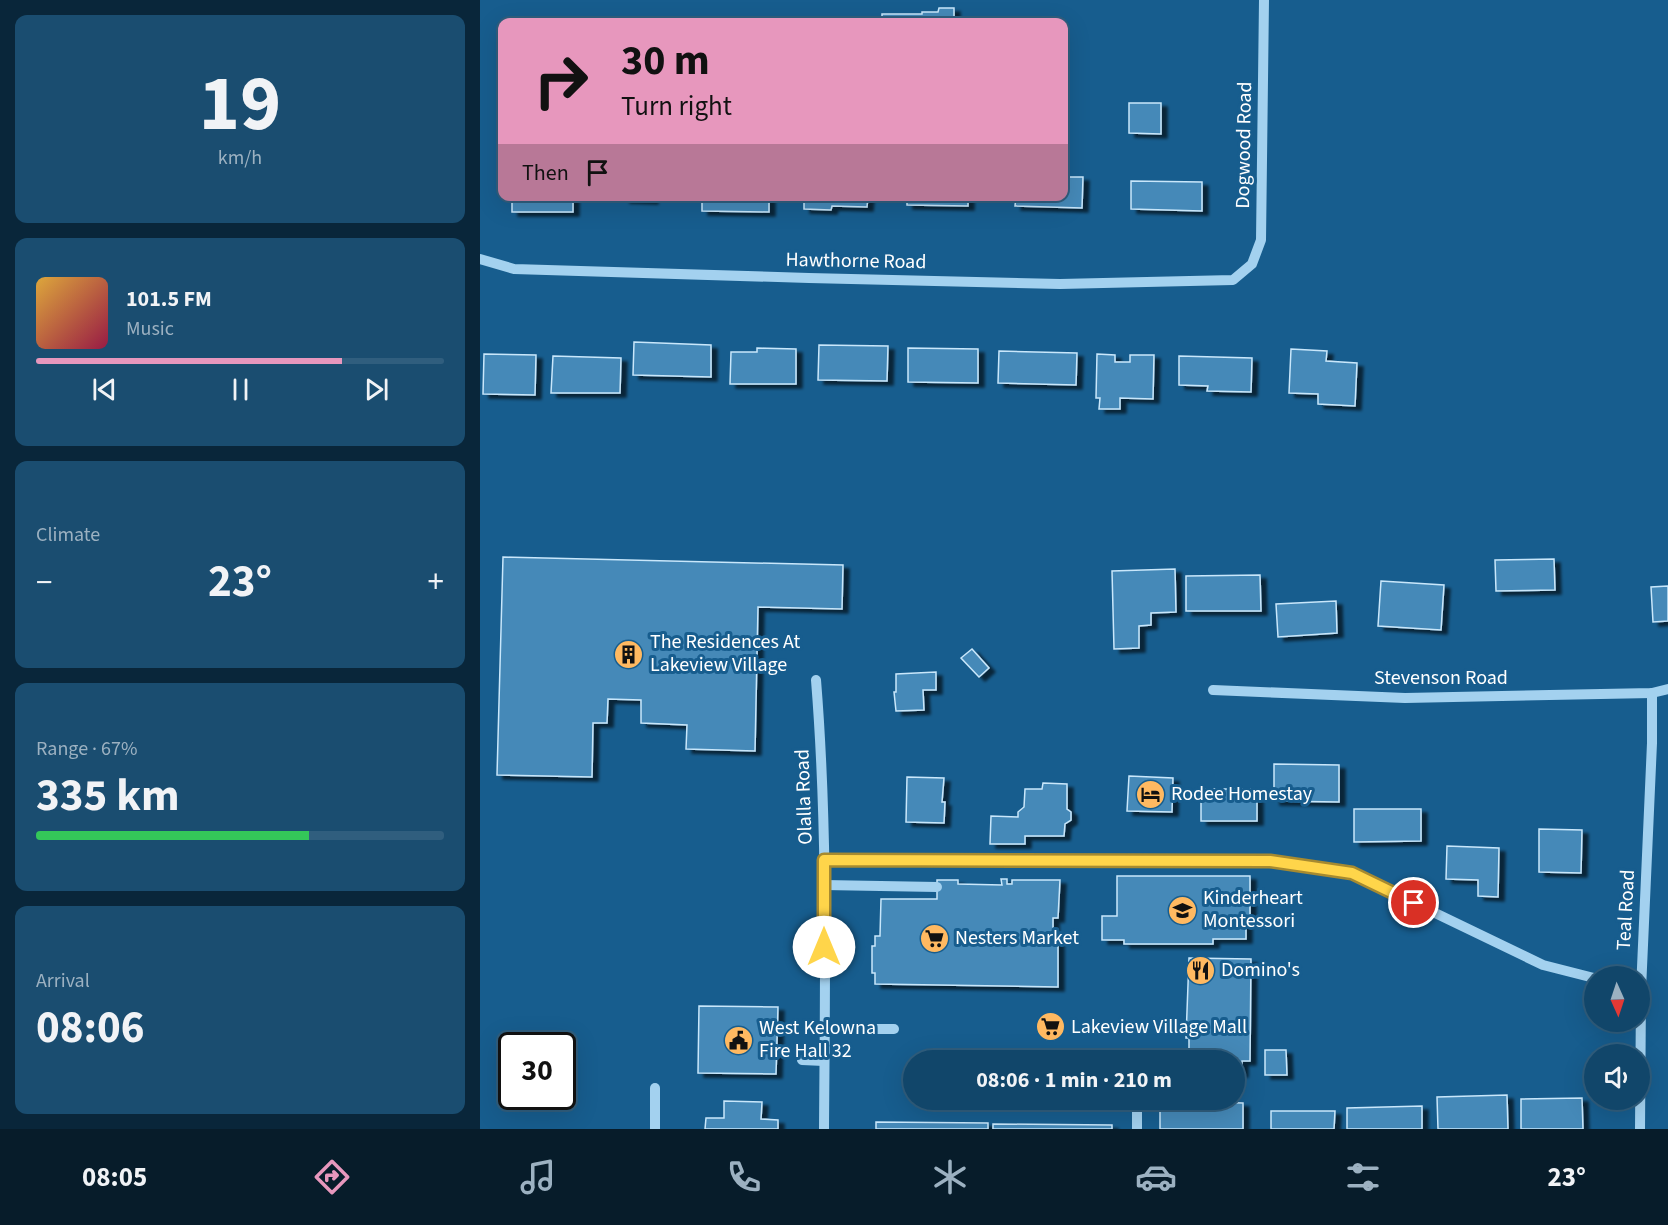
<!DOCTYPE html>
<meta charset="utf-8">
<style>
:root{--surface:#11466a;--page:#1a4d70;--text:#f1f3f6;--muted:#9cb1c1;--line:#305e7e;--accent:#e797bd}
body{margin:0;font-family:"Source Sans 3",sans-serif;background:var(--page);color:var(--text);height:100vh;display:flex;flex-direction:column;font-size:22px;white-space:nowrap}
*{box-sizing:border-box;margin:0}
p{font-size:20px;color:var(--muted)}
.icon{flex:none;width:33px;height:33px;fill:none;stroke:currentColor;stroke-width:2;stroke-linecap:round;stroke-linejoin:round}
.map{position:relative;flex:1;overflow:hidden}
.drawer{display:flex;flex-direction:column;gap:15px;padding:15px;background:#09263a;width:480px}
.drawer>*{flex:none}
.banner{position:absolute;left:18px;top:18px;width:570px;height:183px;border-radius:12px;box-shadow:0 6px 24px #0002,0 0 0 2px var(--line);background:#e797bd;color:#111;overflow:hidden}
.needle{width:39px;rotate:177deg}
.controls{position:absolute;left:1104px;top:966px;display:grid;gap:12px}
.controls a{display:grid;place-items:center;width:66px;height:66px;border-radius:50%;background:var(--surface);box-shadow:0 6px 24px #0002,0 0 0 2px var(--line);font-size:30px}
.speed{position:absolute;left:18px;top:1032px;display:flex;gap:12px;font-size:30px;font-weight:700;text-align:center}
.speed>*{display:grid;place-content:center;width:78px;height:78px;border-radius:50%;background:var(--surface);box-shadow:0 6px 24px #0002,0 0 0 2px var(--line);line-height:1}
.speed .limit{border:3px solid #111;border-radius:9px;background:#fff;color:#111}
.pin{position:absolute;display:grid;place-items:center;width:51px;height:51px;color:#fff;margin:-26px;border:3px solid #fff;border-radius:50%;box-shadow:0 2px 6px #0007}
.me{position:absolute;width:66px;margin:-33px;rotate:0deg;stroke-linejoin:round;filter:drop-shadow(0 0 4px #0008)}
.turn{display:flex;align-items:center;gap:21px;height:126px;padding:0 24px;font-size:27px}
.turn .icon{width:78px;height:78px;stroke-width:2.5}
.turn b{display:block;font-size:42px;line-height:51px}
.then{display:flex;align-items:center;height:57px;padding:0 24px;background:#0003;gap:12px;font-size:22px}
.big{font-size:45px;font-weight:700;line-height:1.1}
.drawer .tile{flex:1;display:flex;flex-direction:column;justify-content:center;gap:9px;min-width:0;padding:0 21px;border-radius:12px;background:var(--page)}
.drawer .dial{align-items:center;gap:0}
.dial b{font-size:78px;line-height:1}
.song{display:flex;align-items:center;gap:18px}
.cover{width:72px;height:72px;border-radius:9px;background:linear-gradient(135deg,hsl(40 70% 55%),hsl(340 70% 35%))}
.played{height:6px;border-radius:3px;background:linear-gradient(90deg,var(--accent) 75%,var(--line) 75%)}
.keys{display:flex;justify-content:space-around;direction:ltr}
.heat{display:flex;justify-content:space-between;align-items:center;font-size:33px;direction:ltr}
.charge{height:9px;border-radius:4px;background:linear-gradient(90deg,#34c759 67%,var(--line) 0)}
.trip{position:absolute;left:423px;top:1050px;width:342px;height:60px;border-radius:30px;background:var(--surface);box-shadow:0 6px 24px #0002,0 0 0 2px var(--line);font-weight:700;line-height:60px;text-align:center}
.dock{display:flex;height:96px;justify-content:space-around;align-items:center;background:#071c2a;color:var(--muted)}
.dock .icon{width:42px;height:42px}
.dock .selected{color:var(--accent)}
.dock b{font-size:27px;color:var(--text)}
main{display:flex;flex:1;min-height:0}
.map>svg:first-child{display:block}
.building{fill:#4489b8;stroke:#c9e7fb;stroke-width:1.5;filter:url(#shadow)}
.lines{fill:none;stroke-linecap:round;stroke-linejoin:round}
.minor{stroke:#a3d1ef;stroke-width:10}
.route-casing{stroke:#a68a30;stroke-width:15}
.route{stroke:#ffd54a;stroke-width:10}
.labels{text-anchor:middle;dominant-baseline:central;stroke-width:6;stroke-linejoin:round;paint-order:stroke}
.street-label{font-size:20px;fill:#fff;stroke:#175d8e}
.poi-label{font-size:20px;fill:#fff;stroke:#175d8e;text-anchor:start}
</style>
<main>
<section class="drawer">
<div class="tile dial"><b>19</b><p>km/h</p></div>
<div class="tile">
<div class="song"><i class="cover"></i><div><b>101.5 FM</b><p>Music</p></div></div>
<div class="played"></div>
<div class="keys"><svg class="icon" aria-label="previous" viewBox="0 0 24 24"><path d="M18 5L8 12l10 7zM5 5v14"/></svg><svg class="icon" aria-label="pause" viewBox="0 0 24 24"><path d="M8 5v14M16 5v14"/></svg><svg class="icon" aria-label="next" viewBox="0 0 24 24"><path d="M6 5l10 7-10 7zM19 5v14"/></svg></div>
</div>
<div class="tile"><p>Climate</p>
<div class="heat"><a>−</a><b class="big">23°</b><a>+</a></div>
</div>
<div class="tile"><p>Range · 67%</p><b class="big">335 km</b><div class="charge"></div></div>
<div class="tile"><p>Arrival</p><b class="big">08:06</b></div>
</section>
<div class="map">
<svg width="1188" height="1129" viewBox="0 0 1188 1129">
<defs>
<filter id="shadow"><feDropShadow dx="6" dy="4" stdDeviation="1.5" flood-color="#0009"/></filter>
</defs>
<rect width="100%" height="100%" fill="#175d8e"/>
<g class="building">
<polygon points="459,8 474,8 474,21 477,22 402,22 402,14 442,14 442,12 458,12"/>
<polygon points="649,103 681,103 681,134 649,133"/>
<polygon points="584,177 603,177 602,208 535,206 536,196 584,196"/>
<polygon points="651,181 722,182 722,211 651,209"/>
<rect x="32" y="196" width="61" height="16"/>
<polygon points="144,196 172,196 172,200 144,199"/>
<polygon points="222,196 289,196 289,212 222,211"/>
<polygon points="324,196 388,196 387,207 352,206 351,210 324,209"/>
<polygon points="427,196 488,196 488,206 427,205"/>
<polygon points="154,342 231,345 231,377 153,375"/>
<polygon points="339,345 408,346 407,381 338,380"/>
<polygon points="277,348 316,349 316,384 250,384 251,352 277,352"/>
<polygon points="428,348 498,349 498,383 428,382"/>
<polygon points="811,349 847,351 846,361 877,363 875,406 838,404 838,394 809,393"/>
<polygon points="519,351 597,353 596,385 518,383"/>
<polygon points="4,354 56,355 55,395 3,394"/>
<polygon points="617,354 635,355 635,362 650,362 650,355 674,355 673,399 640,398 640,409 619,409 620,398 616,398"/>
<polygon points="73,356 141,358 140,393 71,393"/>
<polygon points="699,356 772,358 771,392 727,391 728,386 699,385"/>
<polygon points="23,557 363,565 362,609 278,607 275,751 206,749 207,725 161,723 161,700 128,699 127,723 113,723 112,777 17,775"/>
<polygon points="1074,559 1075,590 1016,591 1015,560"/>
<polygon points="695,569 696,612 671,613 671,625 659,626 659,648 634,649 632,571"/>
<polygon points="780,575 781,611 706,611 706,576"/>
<polygon points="901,581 964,585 961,630 898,626"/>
<polygon points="1188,586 1188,621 1173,622 1171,587"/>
<polygon points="856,601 857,633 798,637 796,604"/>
<polygon points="492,649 509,668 499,677 481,658"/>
<polygon points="456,672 456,690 443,690 444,710 416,711 414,692 416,692 416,674"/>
<polygon points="794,764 859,765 859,802 794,801"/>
<polygon points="649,776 693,778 692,812 647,811"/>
<polygon points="427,777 464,778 462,802 465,802 464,823 426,822"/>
<polygon points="563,783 587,784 587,809 591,812 591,820 585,824 584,836 545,836 545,844 510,844 511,816 538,817 538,812 544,807 545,789 562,789"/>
<rect x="721" y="789" width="56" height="32"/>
<polygon points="874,809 941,809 941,841 874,842"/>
<polygon points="1059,829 1102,830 1101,873 1059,872"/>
<polygon points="967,846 1019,848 1018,897 998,896 998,880 966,879"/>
<polygon points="637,876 770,876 770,921 766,921 766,939 733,939 733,944 644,944 644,940 622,940 622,916 637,916"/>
<polygon points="521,879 527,879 527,884 532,884 532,880 580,880 578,918 573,918 573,938 578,937 578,987 395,984 395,973 392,973 392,946 395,946 395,936 400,936 401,899 457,899 457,880 478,880 478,884 522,885"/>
<polygon points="709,958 771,959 770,1061 762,1061 762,1073 754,1073 754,1060 706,1060 706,1056 709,1055 709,1038 706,1038"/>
<polygon points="219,1006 298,1007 296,1074 218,1073"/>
<polygon points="785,1050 806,1050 807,1075 785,1075"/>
<polygon points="1027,1095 1028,1129 958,1129 957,1097"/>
<polygon points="1102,1098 1103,1129 1041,1129 1041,1099"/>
<polygon points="244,1101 282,1102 281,1119 298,1120 298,1129 225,1129 226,1118 244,1118"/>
<polygon points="680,1101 763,1103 763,1129 680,1129"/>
<polygon points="942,1106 942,1129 867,1129 867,1108"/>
<polygon points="791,1111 855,1111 854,1129 791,1129"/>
<polygon points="396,1122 508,1123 508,1129 396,1129"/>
<polygon points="513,1124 632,1125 632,1129 513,1129"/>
</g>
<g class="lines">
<g class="minor">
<polyline points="0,259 34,269 329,278 580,284 753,280 772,264 781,240 784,0"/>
<path d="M336,680C348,829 345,979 344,1129"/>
<polyline points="733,690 925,698 1172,693 1188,689"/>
<polyline points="344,860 790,861 872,873 1063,965 1114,978"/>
<polyline points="344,885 457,887"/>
<polyline points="344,1029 414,1029"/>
<polyline points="322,1060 344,1061"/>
<polyline points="175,1129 175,1088"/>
<polyline points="657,1129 657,1100"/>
<polyline points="1160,1129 1161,990 1172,743 1172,693"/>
</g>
</g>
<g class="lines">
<defs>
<polyline id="route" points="344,947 344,860 790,861 872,873 934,903"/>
</defs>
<use href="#route" class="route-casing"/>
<use href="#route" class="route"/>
</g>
<defs>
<symbol id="building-disc" viewBox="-11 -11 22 22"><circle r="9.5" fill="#ffb961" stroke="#175d8e"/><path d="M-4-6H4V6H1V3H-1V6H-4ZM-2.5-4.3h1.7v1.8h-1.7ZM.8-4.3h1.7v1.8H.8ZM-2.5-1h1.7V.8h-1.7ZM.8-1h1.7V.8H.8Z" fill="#111"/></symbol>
<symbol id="hotel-disc" viewBox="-11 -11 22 22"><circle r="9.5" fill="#ffb961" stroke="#175d8e"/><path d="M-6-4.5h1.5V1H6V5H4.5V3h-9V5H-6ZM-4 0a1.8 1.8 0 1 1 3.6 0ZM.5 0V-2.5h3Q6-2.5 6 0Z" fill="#111"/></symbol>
<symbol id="school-disc" viewBox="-11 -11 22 22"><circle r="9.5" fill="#ffb961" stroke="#175d8e"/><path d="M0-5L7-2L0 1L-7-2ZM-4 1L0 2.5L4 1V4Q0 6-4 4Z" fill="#111"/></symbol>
<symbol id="supermarket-disc" viewBox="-11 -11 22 22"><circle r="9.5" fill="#ffb961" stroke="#175d8e"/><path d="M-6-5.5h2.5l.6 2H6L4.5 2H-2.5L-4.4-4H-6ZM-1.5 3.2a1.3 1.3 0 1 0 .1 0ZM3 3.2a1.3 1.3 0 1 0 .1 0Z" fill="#111"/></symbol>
<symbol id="restaurant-disc" viewBox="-11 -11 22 22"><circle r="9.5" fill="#ffb961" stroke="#175d8e"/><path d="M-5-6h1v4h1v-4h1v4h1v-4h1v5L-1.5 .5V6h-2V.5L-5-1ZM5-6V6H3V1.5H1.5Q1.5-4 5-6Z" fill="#111"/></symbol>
<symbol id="civic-disc" viewBox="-11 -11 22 22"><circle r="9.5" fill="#ffb961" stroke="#175d8e"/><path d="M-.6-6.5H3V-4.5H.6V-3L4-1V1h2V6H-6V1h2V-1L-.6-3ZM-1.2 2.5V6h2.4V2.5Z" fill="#111"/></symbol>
</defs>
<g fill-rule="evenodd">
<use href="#building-disc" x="132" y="638" width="33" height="33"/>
<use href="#hotel-disc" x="654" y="778" width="33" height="33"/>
<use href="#school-disc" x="686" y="894" width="33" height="33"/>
<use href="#supermarket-disc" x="438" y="922" width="33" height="33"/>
<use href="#restaurant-disc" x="704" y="954" width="33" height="33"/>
<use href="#supermarket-disc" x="554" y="1010" width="33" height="33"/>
<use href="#civic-disc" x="242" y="1024" width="33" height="33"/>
</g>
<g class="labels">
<g class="street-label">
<text transform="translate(764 145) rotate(-89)">Dogwood Road</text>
<text transform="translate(376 261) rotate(1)">Hawthorne Road</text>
<text x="961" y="678">Stevenson Road</text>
<text transform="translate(324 797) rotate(-92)">Olalla Road</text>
<text transform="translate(1146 910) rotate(-87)">Teal Road</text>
</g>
<g class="poi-label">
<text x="170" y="642">The Residences At<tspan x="170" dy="23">Lakeview Village</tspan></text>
<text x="691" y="794">Rodee Homestay</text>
<text x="723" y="898">Kinderheart<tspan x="723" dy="23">Montessori</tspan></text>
<text x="475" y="938">Nesters Market</text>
<text x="741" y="970">Domino's</text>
<text x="591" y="1027">Lakeview Village Mall</text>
<text x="279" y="1028">West Kelowna<tspan x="279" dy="23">Fire Hall 32</tspan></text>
</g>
</g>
</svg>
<div class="controls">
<a><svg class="needle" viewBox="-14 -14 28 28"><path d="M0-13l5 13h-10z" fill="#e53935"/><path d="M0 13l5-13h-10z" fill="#9cb1c1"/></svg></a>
<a><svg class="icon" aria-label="sound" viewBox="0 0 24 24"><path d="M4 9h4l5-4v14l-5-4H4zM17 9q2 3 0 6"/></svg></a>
</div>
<div class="speed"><div class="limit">30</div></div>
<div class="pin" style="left:934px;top:903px;background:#d93025"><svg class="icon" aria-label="arrive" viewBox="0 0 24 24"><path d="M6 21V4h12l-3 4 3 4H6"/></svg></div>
<svg class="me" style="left:344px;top:947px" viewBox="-20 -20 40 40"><circle r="19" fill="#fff"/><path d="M0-13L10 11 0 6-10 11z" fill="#ffd54a"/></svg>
<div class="trip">08:06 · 1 min · 210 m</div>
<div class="banner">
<div class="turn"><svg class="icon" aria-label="right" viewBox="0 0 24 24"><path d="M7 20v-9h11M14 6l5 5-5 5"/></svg><div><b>30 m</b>Turn right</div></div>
<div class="then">Then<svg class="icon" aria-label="arrive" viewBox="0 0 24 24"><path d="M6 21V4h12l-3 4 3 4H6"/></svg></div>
</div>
</div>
</main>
<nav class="dock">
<b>08:05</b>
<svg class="icon selected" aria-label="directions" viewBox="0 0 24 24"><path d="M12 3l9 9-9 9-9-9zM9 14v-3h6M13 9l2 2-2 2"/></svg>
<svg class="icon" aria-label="music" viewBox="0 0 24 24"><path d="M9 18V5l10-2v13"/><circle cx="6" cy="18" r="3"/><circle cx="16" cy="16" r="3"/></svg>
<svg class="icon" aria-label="phone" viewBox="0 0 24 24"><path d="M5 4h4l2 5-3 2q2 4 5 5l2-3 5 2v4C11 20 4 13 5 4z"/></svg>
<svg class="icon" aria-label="climate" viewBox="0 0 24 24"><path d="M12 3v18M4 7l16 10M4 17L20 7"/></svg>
<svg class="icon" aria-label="car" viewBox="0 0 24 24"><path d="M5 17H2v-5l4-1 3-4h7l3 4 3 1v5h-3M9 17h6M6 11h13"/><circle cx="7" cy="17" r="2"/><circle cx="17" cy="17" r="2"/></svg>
<svg class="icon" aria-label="filters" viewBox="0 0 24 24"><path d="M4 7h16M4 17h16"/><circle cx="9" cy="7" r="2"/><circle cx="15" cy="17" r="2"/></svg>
<b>23°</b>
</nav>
